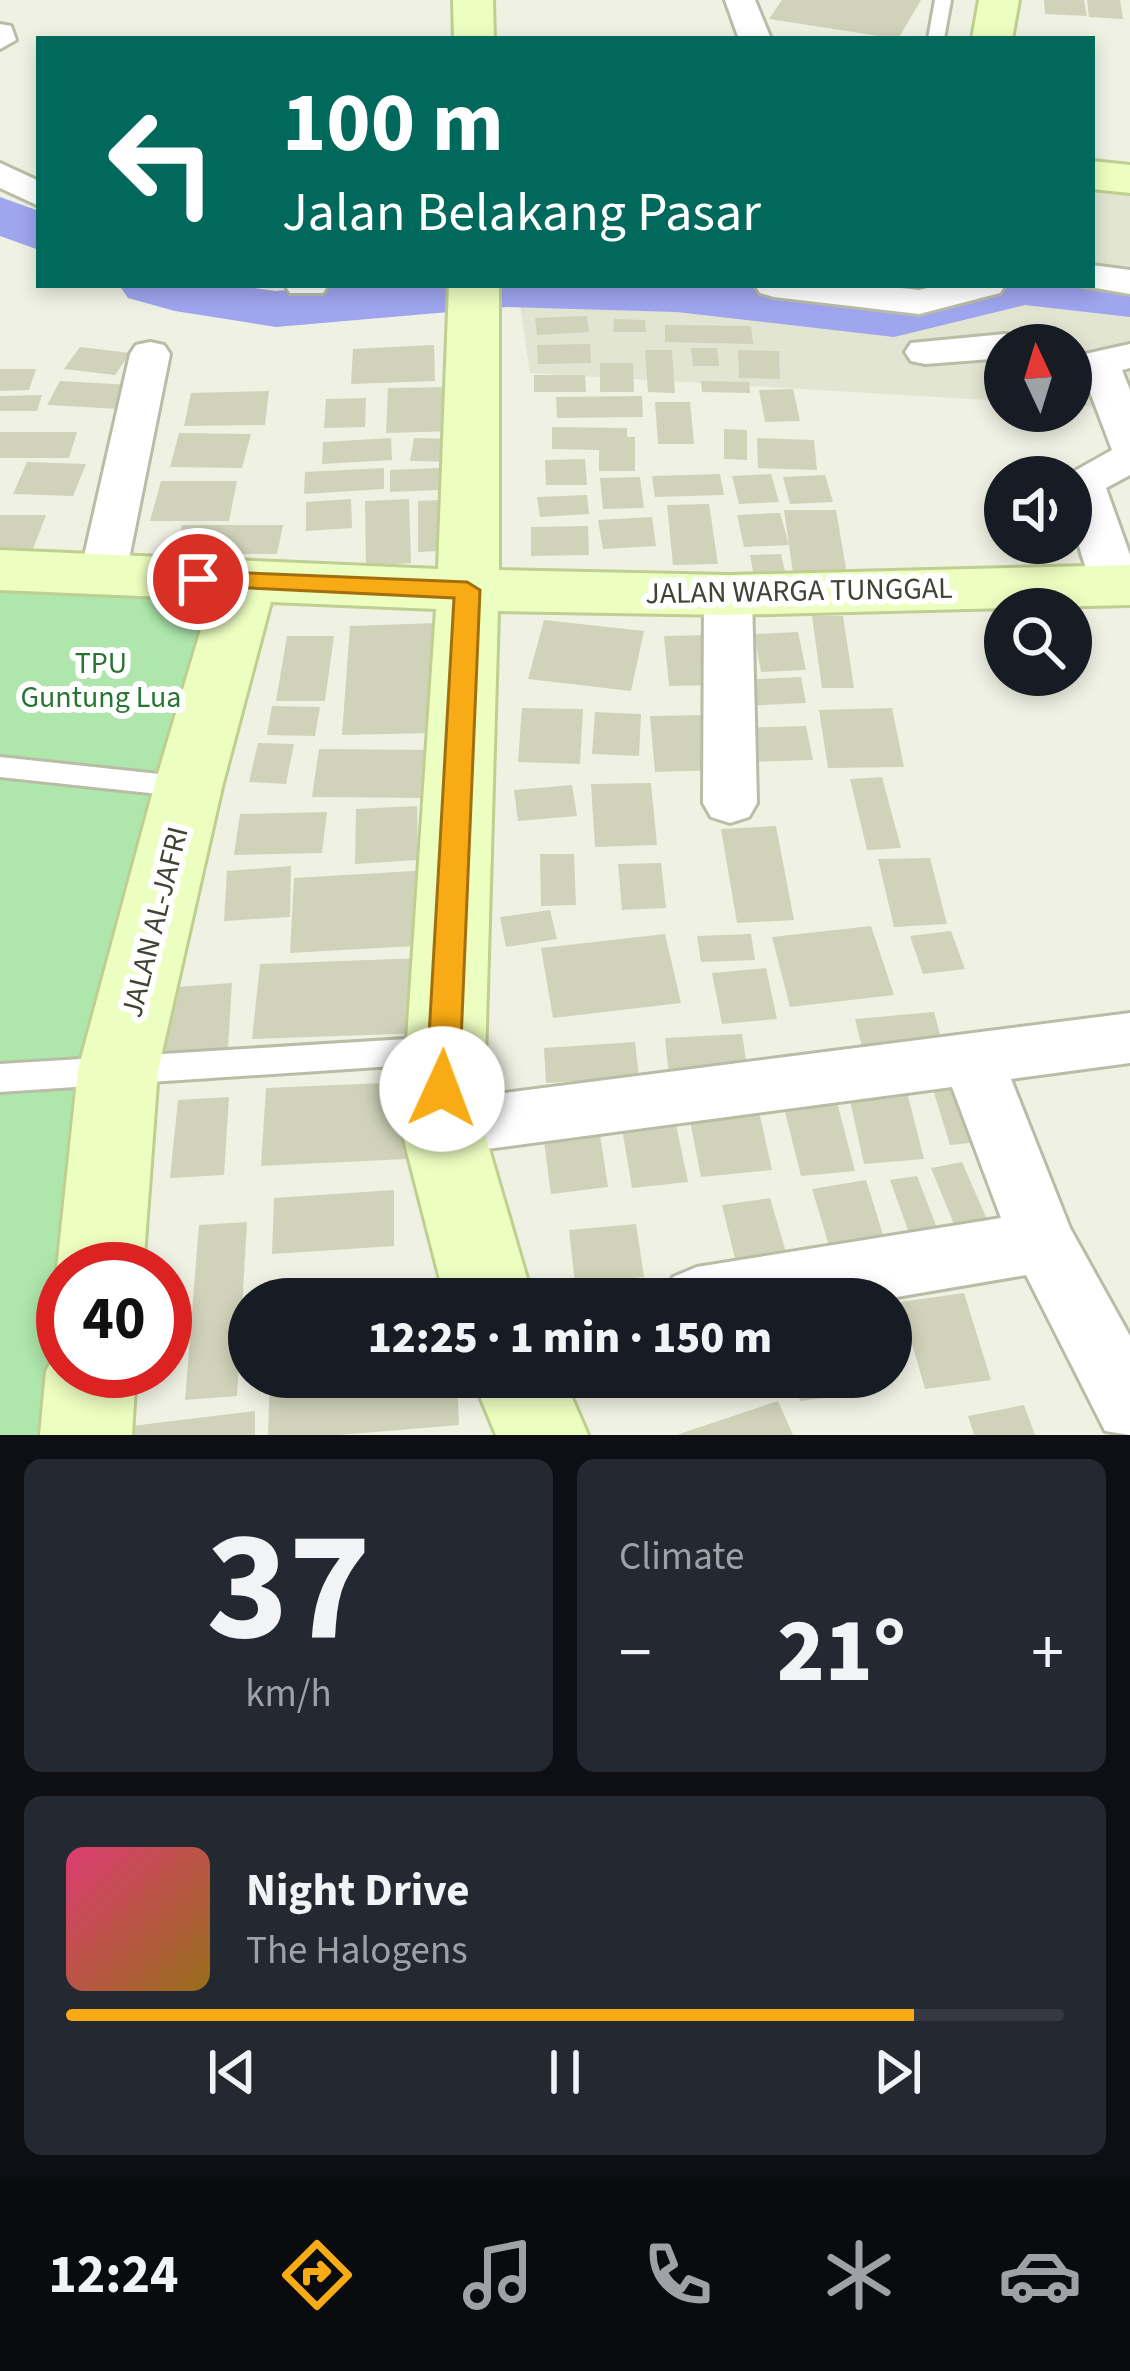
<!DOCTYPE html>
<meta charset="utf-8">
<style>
:root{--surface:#171b24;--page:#242831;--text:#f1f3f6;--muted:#9ea1a6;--line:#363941;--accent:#f8ab14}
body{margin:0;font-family:"Source Sans 3",sans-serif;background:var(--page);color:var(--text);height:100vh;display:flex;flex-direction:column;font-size:45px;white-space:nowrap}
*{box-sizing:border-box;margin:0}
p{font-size:39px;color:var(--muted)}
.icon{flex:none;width:66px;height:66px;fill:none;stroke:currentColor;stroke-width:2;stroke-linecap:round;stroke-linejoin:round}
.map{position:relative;height:1435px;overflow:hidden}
.panel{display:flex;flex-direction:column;gap:24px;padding:24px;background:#0d0f14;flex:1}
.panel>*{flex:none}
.top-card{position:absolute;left:36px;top:36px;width:1059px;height:252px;border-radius:0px;box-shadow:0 6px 18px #0003;background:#00695c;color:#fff;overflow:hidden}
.needle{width:78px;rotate:356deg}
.controls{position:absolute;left:984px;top:324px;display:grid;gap:24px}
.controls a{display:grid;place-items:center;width:108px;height:108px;border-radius:50%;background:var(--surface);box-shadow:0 6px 18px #0003;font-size:60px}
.speed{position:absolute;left:36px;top:1242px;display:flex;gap:24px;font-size:60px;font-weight:700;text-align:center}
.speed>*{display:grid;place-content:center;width:156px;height:156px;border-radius:50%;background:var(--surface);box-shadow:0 6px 18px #0003;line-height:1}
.speed .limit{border:18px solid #d22;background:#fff;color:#111}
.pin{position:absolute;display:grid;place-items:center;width:102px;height:102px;color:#fff;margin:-51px;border:6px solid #fff;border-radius:50%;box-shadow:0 3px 12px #0007}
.me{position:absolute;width:132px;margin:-66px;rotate:2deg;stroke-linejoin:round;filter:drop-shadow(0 0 9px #0008)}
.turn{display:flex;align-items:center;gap:42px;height:252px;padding:0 48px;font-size:54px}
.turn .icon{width:156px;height:156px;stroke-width:2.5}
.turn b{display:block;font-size:84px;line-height:102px}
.big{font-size:90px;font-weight:800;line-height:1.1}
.panel .tile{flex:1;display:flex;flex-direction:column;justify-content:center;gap:18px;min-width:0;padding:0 42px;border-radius:18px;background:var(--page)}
.panel .dial{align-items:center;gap:0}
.dial b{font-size:156px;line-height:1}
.song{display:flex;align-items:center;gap:36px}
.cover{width:144px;height:144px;border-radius:18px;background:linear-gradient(135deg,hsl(340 70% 55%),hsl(40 70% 35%))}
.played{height:12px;border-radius:6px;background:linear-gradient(90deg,var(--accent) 85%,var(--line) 85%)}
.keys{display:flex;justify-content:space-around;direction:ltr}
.heat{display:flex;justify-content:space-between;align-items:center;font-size:66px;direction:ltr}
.panel .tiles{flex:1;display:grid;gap:24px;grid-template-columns:1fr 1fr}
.tile:last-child{grid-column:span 2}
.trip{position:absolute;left:228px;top:1278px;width:684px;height:120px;border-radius:60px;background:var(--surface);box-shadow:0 6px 18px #0003;font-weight:800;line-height:120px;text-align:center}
.menu{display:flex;height:192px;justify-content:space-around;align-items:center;background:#090b0e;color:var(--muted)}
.menu .icon{width:84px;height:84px}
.menu .on{color:var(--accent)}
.menu b{font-size:54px;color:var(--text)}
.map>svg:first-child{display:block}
.residential{fill:#e2e5d1}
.green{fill:#aee6ac}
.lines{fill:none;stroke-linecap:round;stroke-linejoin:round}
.river{fill:#9fa5ef;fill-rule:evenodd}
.building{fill:#d0d3b9}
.lane-casing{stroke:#b9bda6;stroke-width:6}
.street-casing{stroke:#b9bda6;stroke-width:6}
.secondary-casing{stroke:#bfce91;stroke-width:6}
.lane{fill:#fff;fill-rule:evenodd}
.street{fill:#fff;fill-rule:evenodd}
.secondary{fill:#edfec1;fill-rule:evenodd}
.route{fill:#f8ab14;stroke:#a16f0d;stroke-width:3}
.labels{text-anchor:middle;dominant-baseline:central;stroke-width:12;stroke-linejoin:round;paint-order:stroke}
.street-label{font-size:30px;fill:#414334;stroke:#fff}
.park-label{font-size:30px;fill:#287432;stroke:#fff}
</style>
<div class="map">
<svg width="1130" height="1435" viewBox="0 0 1130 1435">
<rect width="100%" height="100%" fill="#eff2e3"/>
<polygon class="residential" points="1092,186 1130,191 1130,409 1071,405 1071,345 1005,345 1005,401 530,373 517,285 1092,285"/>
<polygon class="green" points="0,574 227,586 63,1269 63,1310 41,1435 0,1435"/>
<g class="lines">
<g class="river">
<polygon points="0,197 39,211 39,250 0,236"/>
<polygon points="1092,277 1130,281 1130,317 1025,305 894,337 677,312 507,307 276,327 175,311 128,298 119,285 232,285 276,291 346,285 755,285 894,301 960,285 1092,285"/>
</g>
</g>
<g class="building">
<polygon points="782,0 921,0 898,39 769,19"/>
<polygon points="1044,0 1084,0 1087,16 1045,14"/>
<polygon points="1087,0 1120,0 1123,19 1089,17"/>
<polygon points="587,316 589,332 537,335 535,318"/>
<polygon points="614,319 645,320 646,332 613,332"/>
<polygon points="665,325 751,326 753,344 665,342"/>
<polygon points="590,344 591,363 538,364 537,345"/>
<polygon points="434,345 435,381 351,384 353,349"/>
<polygon points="80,347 130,353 115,375 64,369"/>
<polygon points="691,348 717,348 719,366 693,366"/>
<polygon points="645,350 672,350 675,393 648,392"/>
<polygon points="738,350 779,351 780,379 739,378"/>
<polygon points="600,363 633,363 634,392 600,392"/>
<polygon points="0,369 36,369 29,390 0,391"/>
<polygon points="534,375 585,375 586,392 534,392"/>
<polygon points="60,381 130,385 119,409 47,405"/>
<polygon points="701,381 749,382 750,393 702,392"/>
<polygon points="457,387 457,431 386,433 388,388"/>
<polygon points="793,389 800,421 765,422 759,390"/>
<polygon points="269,391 265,425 184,426 191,393"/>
<polygon points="42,395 37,411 0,411 0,396"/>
<polygon points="642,396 643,417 557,418 556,397"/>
<polygon points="366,398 365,427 324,428 326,399"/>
<polygon points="655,402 690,402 694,444 658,444"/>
<polygon points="552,427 627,428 627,437 635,437 635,471 599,471 599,450 552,449"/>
<polygon points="724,429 747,430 747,460 724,459"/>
<polygon points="0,432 77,432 69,458 0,458"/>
<polygon points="179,433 251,434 242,468 170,467"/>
<polygon points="391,438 392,460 322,464 323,442"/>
<polygon points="414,438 463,439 460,462 410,461"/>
<polygon points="757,438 814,440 817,470 758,468"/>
<polygon points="585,459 587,485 546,485 545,460"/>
<polygon points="27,462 86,464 73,496 13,494"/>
<polygon points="462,467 463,489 390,492 390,470"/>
<polygon points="384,468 384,489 304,494 305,472"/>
<polygon points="720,474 724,495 655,497 652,476"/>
<polygon points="771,474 779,502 739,504 732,476"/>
<polygon points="825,475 833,502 790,504 783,477"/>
<polygon points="640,477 644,508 603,509 600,478"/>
<polygon points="161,481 237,481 229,521 150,521"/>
<polygon points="587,495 589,514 540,517 537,497"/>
<polygon points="351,499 352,528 306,531 306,502"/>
<polygon points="409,499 411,563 366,566 365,501"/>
<polygon points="462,499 464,550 418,552 418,501"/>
<polygon points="709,504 718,564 673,565 667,505"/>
<polygon points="784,510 836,510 848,580 794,580"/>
<polygon points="780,513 789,545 744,547 737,515"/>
<polygon points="0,515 46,515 31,554 0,554"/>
<polygon points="652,517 656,546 603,549 598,520"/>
<polygon points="182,525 283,525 277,554 175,554"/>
<polygon points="588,526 589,555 531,556 531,527"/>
<polygon points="781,554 786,576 754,577 750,555"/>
<polygon points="812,616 843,616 854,688 822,688"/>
<polygon points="544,620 644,631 631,691 528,679"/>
<polygon points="438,623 436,733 342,735 350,626"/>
<polygon points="798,632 806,670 761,672 754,634"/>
<polygon points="711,635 717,685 669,686 664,636"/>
<polygon points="287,636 334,636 325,701 276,701"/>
<polygon points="801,677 806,703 743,706 738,680"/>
<polygon points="272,706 320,707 315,736 267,735"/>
<polygon points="522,708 583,709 580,764 518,762"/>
<polygon points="892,708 904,767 828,768 819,710"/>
<polygon points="595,712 641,714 639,756 592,754"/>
<polygon points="708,715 716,770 655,772 650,716"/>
<polygon points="806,726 813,760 745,762 740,728"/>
<polygon points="258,743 294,744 286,784 249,782"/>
<polygon points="319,749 432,750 428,798 312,797"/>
<polygon points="882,777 901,848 867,850 850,779"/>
<polygon points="651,783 657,845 595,847 591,784"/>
<polygon points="572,785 577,816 518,821 514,790"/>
<polygon points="417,806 418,860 355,864 356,809"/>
<polygon points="327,812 322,853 234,855 240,814"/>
<polygon points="776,826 794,920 737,923 721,829"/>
<polygon points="540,854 574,854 576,905 541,906"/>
<polygon points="930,858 947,924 894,927 878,859"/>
<polygon points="661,863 666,908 622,910 618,864"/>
<polygon points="291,866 290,917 224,921 227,871"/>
<polygon points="430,870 432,945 290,953 294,878"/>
<polygon points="550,910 557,939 506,947 500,917"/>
<polygon points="871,926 894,995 790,1007 772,937"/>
<polygon points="951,931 965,969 923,974 910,936"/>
<polygon points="665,934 681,1003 553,1018 541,948"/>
<polygon points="751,934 755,960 701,962 697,936"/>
<polygon points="424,958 423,1033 252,1039 260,964"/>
<polygon points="766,968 777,1019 722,1024 712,973"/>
<polygon points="232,983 228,1048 157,1053 162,988"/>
<polygon points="934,1012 945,1053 865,1060 855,1019"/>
<polygon points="742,1034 748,1073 669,1077 665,1038"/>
<polygon points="635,1042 639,1077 546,1083 544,1048"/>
<polygon points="407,1082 406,1159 261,1166 266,1088"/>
<polygon points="971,1082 990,1141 950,1145 932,1086"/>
<polygon points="834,1091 855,1171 801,1176 781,1096"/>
<polygon points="907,1092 924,1159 864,1164 849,1096"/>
<polygon points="229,1097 224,1175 170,1178 178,1100"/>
<polygon points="756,1098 772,1170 701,1177 687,1105"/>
<polygon points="672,1105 688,1182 632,1188 619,1111"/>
<polygon points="598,1121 608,1187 551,1194 542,1126"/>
<polygon points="962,1162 993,1233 960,1239 931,1168"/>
<polygon points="917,1176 940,1236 912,1241 890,1180"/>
<polygon points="866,1180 886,1244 831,1252 812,1189"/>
<polygon points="394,1190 394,1246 272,1254 274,1198"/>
<polygon points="770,1198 788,1259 737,1267 722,1205"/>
<polygon points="247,1222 237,1396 185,1400 199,1225"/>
<polygon points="636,1224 644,1277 575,1284 569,1230"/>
<polygon points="964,1293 991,1380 925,1389 900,1302"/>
<polygon points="270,1377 457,1377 459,1425 339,1435 268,1435"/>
<polygon points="795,1377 878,1377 882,1391 800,1401"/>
<polygon points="778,1401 793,1435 679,1435 679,1434"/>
<polygon points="1024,1405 1035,1435 974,1435 968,1416"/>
<polygon points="255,1411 255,1435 107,1435 107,1429"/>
</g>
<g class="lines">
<defs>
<g id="lane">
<polygon points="935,0 951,0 944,39 928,39"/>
<polygon points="0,757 187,777 197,780 201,787 197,794 187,797 0,777"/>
<polygon points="439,1037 450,1040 455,1050 450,1060 439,1063 0,1092 0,1064"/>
</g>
<g id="street">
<polygon points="725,0 755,0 771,39 739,39"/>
<polygon points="0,24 11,26 16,40 0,49"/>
<polygon points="0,163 39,181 39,206 0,188"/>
<polygon points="1092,265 1130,270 1130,294 1078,285 1092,285"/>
<polygon points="285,285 328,285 323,293 290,293"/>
<polygon points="755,285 874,285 919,290 940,285 1005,285 1000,293 919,314 774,297 760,293"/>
<polygon points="1005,334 1019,337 1024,345 1005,345 1005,358 925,364 911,361 905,352 911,343"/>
<polygon points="150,342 164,345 170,354 126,574 120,585 103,589 86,585 80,574 130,354 136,345"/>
<path d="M1130,344V368L1122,370L1130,390V475L1106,488L1130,555V597L1117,600L1100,596C1078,561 1071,517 1071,477H1064L1112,450L1079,363L1085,354Z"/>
<polygon points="728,579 745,584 752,595 757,803 749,817 730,823 711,817 703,803 704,595 711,584"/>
<polygon points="1130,1013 1130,1063 1011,1079 1070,1228 1130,1336 1130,1435 1105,1431 1026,1275 885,1299 663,1299 673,1277 697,1267 1001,1218 952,1087 442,1155 420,1147 411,1128 420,1109 442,1101"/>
</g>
<g id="secondary">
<polygon points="453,0 493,0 494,39 454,39"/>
<polygon points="979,0 1019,0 1012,39 972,39"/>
<polygon points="1092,161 1130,165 1130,193 1092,189"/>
<polygon points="449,285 499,285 499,570 728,575 1130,565 1130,605 728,615 498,611 483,1128 533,1299 445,1299 401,1128 436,609 271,602 222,787 158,1070 143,1269 63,1269 63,1283 57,1269 78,1070 154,787 210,599 0,590 0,550 438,569"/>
<polygon points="63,1339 63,1371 136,1371 132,1435 40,1435 46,1371"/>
<polygon points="472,1377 563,1377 588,1435 496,1435"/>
</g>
</defs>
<use href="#lane" class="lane-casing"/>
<use href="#street" class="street-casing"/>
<use href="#secondary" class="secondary-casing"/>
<use href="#lane" class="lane"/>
<use href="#street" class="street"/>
<use href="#secondary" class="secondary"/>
</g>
<polygon class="route" points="198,571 467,582 480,590 459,1089 454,1099 442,1103 431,1099 426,1089 454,598 189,585 185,579"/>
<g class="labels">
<g class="street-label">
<text transform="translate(799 591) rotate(-1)">JALAN WARGA TUNGGAL</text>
<text transform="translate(155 922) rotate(-76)">JALAN AL-JAFRI</text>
</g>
<g class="park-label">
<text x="101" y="663">TPU<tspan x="101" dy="34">Guntung Lua</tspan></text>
</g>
</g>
</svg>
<div class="controls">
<a><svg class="needle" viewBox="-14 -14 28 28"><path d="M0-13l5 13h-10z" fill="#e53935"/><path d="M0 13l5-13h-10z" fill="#9ea1a6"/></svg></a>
<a><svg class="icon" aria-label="sound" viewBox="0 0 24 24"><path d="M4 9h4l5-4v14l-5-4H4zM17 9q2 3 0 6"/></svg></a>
<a><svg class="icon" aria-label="search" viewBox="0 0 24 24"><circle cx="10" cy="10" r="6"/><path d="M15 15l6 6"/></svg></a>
</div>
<div class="speed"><div class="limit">40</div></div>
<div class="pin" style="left:198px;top:579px;background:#d93025"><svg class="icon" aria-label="arrive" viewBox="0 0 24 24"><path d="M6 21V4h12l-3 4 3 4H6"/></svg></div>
<svg class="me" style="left:442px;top:1089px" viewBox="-20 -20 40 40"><circle r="19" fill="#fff"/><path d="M0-13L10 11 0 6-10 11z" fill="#f8ab14"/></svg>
<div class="trip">12:25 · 1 min · 150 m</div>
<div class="top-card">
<div class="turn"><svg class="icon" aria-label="left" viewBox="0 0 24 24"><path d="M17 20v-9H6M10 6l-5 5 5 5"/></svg><div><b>100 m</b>Jalan Belakang Pasar</div></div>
</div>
</div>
<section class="panel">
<div class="tiles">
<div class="tile dial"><b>37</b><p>km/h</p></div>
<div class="tile"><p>Climate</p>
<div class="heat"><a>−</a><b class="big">21°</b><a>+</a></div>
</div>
<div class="tile">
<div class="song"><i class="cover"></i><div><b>Night Drive</b><p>The Halogens</p></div></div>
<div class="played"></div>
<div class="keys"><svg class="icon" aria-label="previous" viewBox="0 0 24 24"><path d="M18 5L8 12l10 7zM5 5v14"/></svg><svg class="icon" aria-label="pause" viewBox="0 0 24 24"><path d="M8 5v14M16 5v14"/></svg><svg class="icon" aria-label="next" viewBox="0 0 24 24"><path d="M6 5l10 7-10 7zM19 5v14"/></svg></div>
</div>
</div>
</section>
<nav class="menu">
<b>12:24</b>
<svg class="icon on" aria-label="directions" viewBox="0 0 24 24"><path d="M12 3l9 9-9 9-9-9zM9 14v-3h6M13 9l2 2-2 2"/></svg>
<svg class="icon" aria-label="music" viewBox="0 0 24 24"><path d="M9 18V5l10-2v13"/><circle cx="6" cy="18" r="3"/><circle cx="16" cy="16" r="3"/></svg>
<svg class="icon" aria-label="phone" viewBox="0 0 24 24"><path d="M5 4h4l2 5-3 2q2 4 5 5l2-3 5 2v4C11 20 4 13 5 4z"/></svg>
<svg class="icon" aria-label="climate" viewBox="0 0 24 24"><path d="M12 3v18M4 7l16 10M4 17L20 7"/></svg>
<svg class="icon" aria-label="car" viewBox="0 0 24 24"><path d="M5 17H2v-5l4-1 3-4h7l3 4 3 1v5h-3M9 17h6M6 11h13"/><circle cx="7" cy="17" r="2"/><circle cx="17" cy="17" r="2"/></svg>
</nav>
